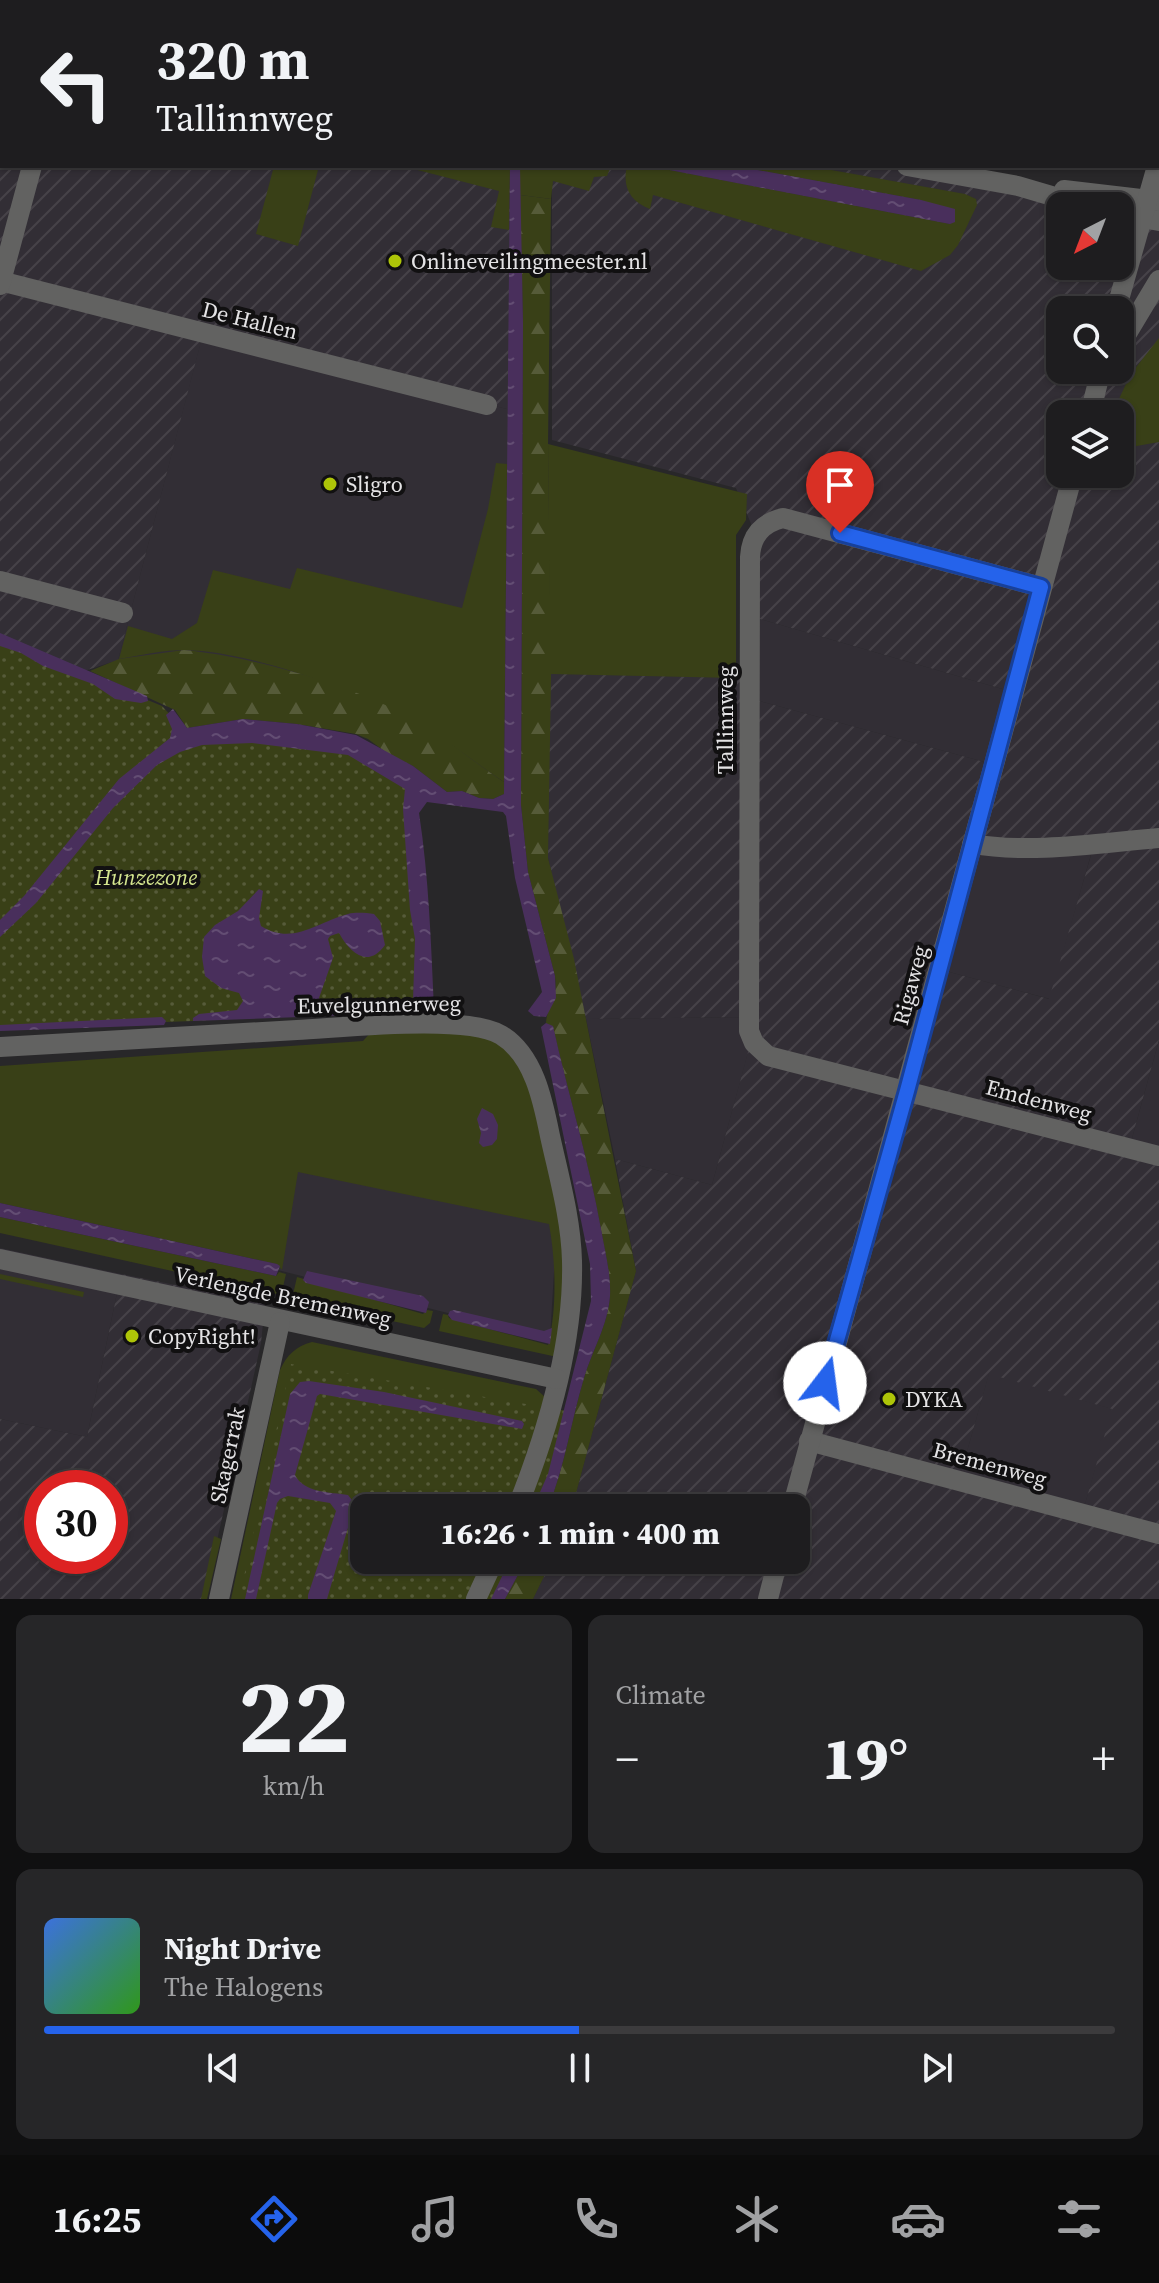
<!DOCTYPE html>
<meta charset="utf-8">
<style>
:root{--surface:#1e1d1f;--page:#262628;--text:#f1f3f6;--muted:#a1a2a4;--line:#3c3b3d;--accent:#2563eb}
body{margin:0;font-family:"Source Serif 4",serif;background:var(--page);color:var(--text);height:100vh;display:flex;flex-direction:column;font-size:30px;white-space:nowrap}
*{box-sizing:border-box;margin:0}
p{font-size:26px;color:var(--muted)}
.icon{flex:none;width:44px;height:44px;fill:none;stroke:currentColor;stroke-width:2;stroke-linecap:round;stroke-linejoin:round}
.map{position:relative;height:1599px;overflow:hidden}
.side{display:flex;flex-direction:column;gap:16px;padding:16px;background:#101011;flex:1}
.side>*{flex:none}
.guide{position:absolute;left:0px;top:0px;width:1160px;height:168px;box-shadow:0 2px 6px #0004,0 0 0 2px var(--line);background:#1e1d1f;color:var(--text);overflow:hidden}
.needle{width:52px;rotate:222deg}
.fabs{position:absolute;left:1046px;top:192px;display:grid;gap:16px}
.fabs a{display:grid;place-items:center;width:88px;height:88px;border-radius:16px;background:var(--surface);box-shadow:0 2px 6px #0004,0 0 0 2px var(--line);font-size:40px}
.speed{position:absolute;left:24px;top:1470px;display:flex;gap:16px;font-size:40px;font-weight:700;text-align:center}
.speed>*{display:grid;place-content:center;width:104px;height:104px;border-radius:50%;background:var(--surface);box-shadow:0 2px 6px #0004,0 0 0 2px var(--line);line-height:1}
.speed .limit{border:12px solid #d22;background:#fff;color:#111}
.pin{position:absolute;display:grid;place-items:center;width:68px;height:68px;color:#fff;margin:-82px -34px;border-radius:50% 50% 50% 0;rotate:-45deg;box-shadow:0 0 8px #0007}
.pin .icon{rotate:45deg}
.me{position:absolute;width:88px;margin:-44px;rotate:15deg;stroke-linejoin:round;filter:drop-shadow(0 0 6px #0008)}
.turn{display:flex;align-items:center;gap:28px;height:168px;padding:0 24px;font-size:36px}
.turn .icon{width:104px;height:104px;stroke-width:2.5}
.turn b{display:block;font-size:56px;line-height:68px}
.big{font-size:60px;font-weight:800;line-height:1.1}
.side .tile{flex:1;display:flex;flex-direction:column;justify-content:center;gap:12px;min-width:0;padding:0 28px;border-radius:16px;background:var(--page)}
.side .dial{align-items:center;gap:0}
.dial b{font-size:104px;line-height:1}
.song{display:flex;align-items:center;gap:24px}
.cover{width:96px;height:96px;border-radius:12px;background:linear-gradient(135deg,hsl(220 70% 55%),hsl(110 70% 35%))}
.played{height:8px;border-radius:4px;background:linear-gradient(90deg,var(--accent) 50%,var(--line) 50%)}
.keys{display:flex;justify-content:space-around;direction:ltr}
.heat{display:flex;justify-content:space-between;align-items:center;font-size:44px;direction:ltr}
.side .tiles{flex:1;display:grid;gap:16px;grid-template-columns:1fr 1fr}
.tile:last-child{grid-column:span 2}
.trip{position:absolute;left:350px;top:1494px;width:460px;height:80px;border-radius:16px;background:var(--surface);box-shadow:0 2px 6px #0004,0 0 0 2px var(--line);font-weight:800;line-height:80px;text-align:center}
.tabs{display:flex;height:128px;justify-content:space-around;align-items:center;background:#0c0c0c;color:var(--muted)}
.tabs .icon{width:56px;height:56px}
.tabs .current{color:var(--accent)}
.tabs b{font-size:36px;color:var(--text)}
.map>svg:first-child{display:block}
.built{fill:#322e35}
.industrial{fill:url(#industrial-furrows);fill-rule:evenodd}
.green{fill:#394017}
.forest{fill:url(#forest-firs)}
.park{fill:url(#park-dots)}
.water{fill:url(#water-ripples)}
.lines{fill:none;stroke-linecap:round;stroke-linejoin:round}
.minor{stroke:#626261;stroke-width:20}
.route-casing{stroke:#184099;stroke-width:20}
.route{stroke:#2563eb;stroke-width:14}
.poi-dot{fill:#aec508;stroke:#111011;stroke-width:3}
.labels{text-anchor:middle;dominant-baseline:central;stroke-width:8;stroke-linejoin:round;paint-order:stroke}
.poi-label{font-size:22px;fill:#e4e3e5;stroke:#111011;text-anchor:start}
.street-label{font-size:22px;fill:#e4e3e5;stroke:#111011}
.park-label{font-size:22px;font-style:italic;fill:#d5e68f;stroke:#111011}
</style>
<div class="map">
<svg width="1159" height="1599" viewBox="0 0 1159 1599">
<defs>
<pattern id="industrial-furrows" width="10" height="10" patternUnits="userSpaceOnUse" patternTransform="scale(2)"><rect width="10" height="10" fill="#322e35"/><path d="M-1 1l2-2M0 10L10 0M9 11l2-2" fill="none" stroke="#464248"/></pattern>
<pattern id="forest-firs" width="22" height="20" patternUnits="userSpaceOnUse" patternTransform="scale(2)"><rect width="22" height="20" fill="#394017"/><path d="M5 1l3.5 6h-7zM16 11l3.5 6h-7z" fill="#565b39"/></pattern>
<pattern id="park-dots" width="8" height="8" patternUnits="userSpaceOnUse" patternTransform="scale(2)"><rect width="8" height="8" fill="#394017"/><path d="M2 2h.1M6 6h.1" fill="none" stroke="#565b39" stroke-width="1.8" stroke-linecap="round"/></pattern>
<pattern id="water-ripples" width="26" height="14" patternUnits="userSpaceOnUse" patternTransform="scale(2)"><rect width="26" height="14" fill="#492f5c"/><path d="M2 4q2-2 4 0t4 0M15 11q2-2 4 0t4 0" fill="none" stroke="#634d73"/></pattern>
</defs>
<rect width="100%" height="100%" fill="#282729"/>
<g class="built">
<polygon points="203,333 511,410 508,781 118,660"/>
<polygon points="753,617 1013,692 992,764 752,699"/>
<polygon points="972,844 1094,844 1050,999 938,969"/>
<polygon points="749,1017 751,1042 712,1185 615,1159 586,1019"/>
<polygon points="1159,1040 1159,1157 1129,1149"/>
<polygon points="276,1151 552,1213 555,1255 550,1339 262,1266"/>
<polygon points="0,1248 121,1274 87,1437 0,1419"/>
<polygon points="989,1373 1113,1409 1081,1518 958,1483"/>
</g>
<g class="industrial">
<polygon points="0,0 77,0 2,2 2,166 513,166 511,410 203,334 118,660 75,674 0,642"/>
<path d="M552,166H928L1119,206H1060V266H1120V206L1159,213V1040L1129,1149L1159,1157V1599H533L552,1560H796V1508H572L636,1271L615,1159L712,1185L751,1041L749,1017L586,1019L548,858L549,672L752,677V699L992,764L1013,692L753,617L755,533L736,488L552,440ZM1060,310H1120V370H1060ZM1060,414H1120V474H1060ZM972,844L1094,845L1049,999L938,969ZM989,1374L1112,1409L1081,1518L958,1483Z"/>
<path d="M121,1274L265,1303L261,1343L204,1599H0V1419L87,1437ZM42,1488H110V1556H42Z"/>
</g>
<g class="green">
<polygon points="608,0 826,0 825,2"/>
<polygon points="274,166 319,166 298,246 256,234"/>
<polygon points="402,166 510,166 509,230 491,227 499,191"/>
<polygon points="520,166 611,166 607,176 594,177 589,191 553,181 551,199 520,195"/>
<path d="M627,166H649L950,224L928,203L921,200L736,166H809L965,194L976,199L977,205L958,245L950,255L921,271L653,195L650,209C630,201 622,187 627,166Z"/>
<polygon points="1159,338 1159,442 1120,449 1120,414 1112,414 1113,412 1130,375"/>
<polygon points="548,444 747,494 746,520 736,535 736,678 550,674"/>
<path d="M496,463L507,464L504,782C477,764 451,743 423,727C364,693 254,652 186,650C164,650 141,655 119,659L128,626L172,639L197,623L213,570L290,589L297,568L462,608L488,509Z"/>
<path d="M372,1031L485,1034L518,1059L542,1119L567,1261L557,1357L439,1331L443,1314L448,1315L449,1318L548,1345C557,1310 556,1262 549,1224L298,1172L282,1270L277,1264L0,1203V1066L363,1041Z"/>
<polygon points="0,1217 276,1276 279,1272 286,1274 281,1295 0,1233"/>
<polygon points="0,1274 84,1292 83,1297 0,1279"/>
<polygon points="297,1277 423,1314 427,1310 433,1311 430,1323 424,1328 292,1299"/>
<path d="M312,1342L536,1389L545,1397L503,1508L384,1392L245,1599H231L280,1370C287,1355 296,1346 312,1342Z"/>
<polygon points="214,1536 221,1539 207,1599 201,1599"/>
</g>
<g class="forest">
<path d="M520,195L551,199L548,444L551,678L548,858L574,959L636,1271L572,1508H548C565,1466 571,1421 584,1378C592,1351 608,1325 610,1296C611,1274 605,1252 601,1230C589,1161 568,1094 553,1027L546,1023C547,1006 558,999 555,976L528,872L521,805L523,323Z"/>
<path d="M184,650C249,656 344,683 402,713C438,731 470,760 504,782V794L493,799L479,798L462,791L447,792L413,766L387,753L368,739L356,734L297,724L243,719L187,728L175,710L90,671L119,659Z"/>
<polygon points="526,1560 552,1560 533,1599 505,1599"/>
</g>
<g class="park">
<polygon points="0,639 162,706 174,719 182,733 320,742 409,773 427,1008 193,1021 0,1028"/>
<polygon points="291,1364 573,1412 545,1508 364,1508 364,1560 523,1560 502,1599 239,1599"/>
</g>
<g class="water">
<path d="M510,166H520L523,323L521,805L528,872L555,976L556,998L546,1017L534,1016L528,1011L542,992L515,878L506,816L503,812L427,802L419,813C429,878 431,944 434,1009L432,1012L193,1021V1018L199,1014L237,1010L243,1001L239,993L221,988L205,976L202,957L204,937L215,925L238,911L259,889L263,891L259,918L261,926C293,946 317,922 348,914C356,912 366,913 374,914L380,921L385,945C368,969 350,953 339,933L330,936L328,939L333,958L319,998L324,1005L408,1006L413,1001L415,939L410,910L403,809L405,789L348,755L252,743L202,745L180,752L157,765L113,808L36,903L0,937V920L24,896L119,779L170,738L172,729L166,715L173,709L187,728L243,719L297,724L356,735L413,766L447,792L462,791L479,798L493,799L504,794Z"/>
<polygon points="649,166 736,166 921,200 955,209 955,222 950,224"/>
<polygon points="0,633 147,696 148,701 141,703 115,699 93,684 43,666 21,653 0,646"/>
<polygon points="162,1017 166,1021 164,1025 0,1031 0,1025"/>
<path d="M546,1023L553,1026C568,1094 589,1161 601,1229C605,1251 611,1274 610,1296C608,1325 592,1351 584,1378C571,1421 565,1466 548,1508H533L548,1474L591,1301L590,1264L541,1027Z"/>
<polygon points="482,1108 493,1114 498,1125 497,1139 492,1145 483,1147 479,1143 481,1133 477,1119"/>
<polygon points="0,1203 277,1264 280,1266 276,1276 0,1217"/>
<polygon points="307,1271 423,1296 429,1302 426,1313 306,1283 303,1280"/>
<polygon points="454,1310 544,1331 552,1328 550,1344 452,1320 448,1315 450,1311"/>
<path d="M309,1381L384,1392L522,1421L524,1424L522,1429L320,1394L317,1396L295,1475C304,1493 330,1492 348,1495L355,1504L327,1599H308V1595L336,1511L330,1503L288,1496L280,1499L277,1503L256,1599H245L290,1394L300,1382Z"/>
<polygon points="510,1560 526,1560 505,1599 491,1599"/>
</g>
<g class="lines">
<g class="minor">
<polyline points="191,0 197,2"/>
<polyline points="110,2 113,0"/>
<polyline points="339,2 339,0"/>
<polyline points="907,166 1018,186 1086,206"/>
<polyline points="1064,190 1159,201"/>
<polyline points="1120,214 1159,221"/>
<polyline points="0,281 487,405"/>
<polyline points="0,285 32,166"/>
<polyline points="1116,310 1157,166"/>
<polyline points="1120,345 1159,280"/>
<polyline points="1090,414 1101,370"/>
<polyline points="0,581 123,613"/>
<path d="M1041,587L783,518C762,523 751,536 750,557L749,1031L754,1043L768,1056L1159,1156"/>
<path d="M972,844C1033,854 1098,843 1159,838"/>
<path d="M0,1047C99,1041 198,1035 297,1030C341,1028 466,1014 501,1035C534,1055 543,1101 550,1136C559,1177 571,1219 572,1261C574,1343 547,1433 517,1508"/>
<polyline points="0,1259 557,1379"/>
<polyline points="809,1441 1159,1534"/>
<polyline points="792,1508 1073,474"/>
<polyline points="219,1599 280,1322"/>
<polyline points="476,1599 494,1560"/>
<polyline points="768,1599 778,1560"/>
</g>
</g>
<g class="lines">
<defs>
<polyline id="route" points="825,1383 907,1091 1041,587 840,533"/>
</defs>
<use href="#route" class="route-casing"/>
<use href="#route" class="route"/>
</g>
<g class="poi-dot">
<circle cx="395" cy="261" r="8"/>
<circle cx="330" cy="484" r="8"/>
<circle cx="132" cy="1336" r="8"/>
<circle cx="889" cy="1399" r="8"/>
</g>
<g class="labels">
<g class="poi-label">
<text x="411" y="261">Onlineveilingmeester.nl</text>
<text x="346" y="484">Sligro</text>
<text x="148" y="1336">CopyRight!</text>
<text x="905" y="1399">DYKA</text>
</g>
<g class="street-label">
<text transform="translate(250 320) rotate(14)">De Hallen</text>
<text transform="translate(725 720) rotate(-90)">Tallinnweg</text>
<text transform="translate(910 985) rotate(-75)">Rigaweg</text>
<text transform="translate(379 1004) rotate(-1)">Euvelgunnerweg</text>
<text transform="translate(1039 1100) rotate(15)">Emdenweg</text>
<text transform="translate(283 1296) rotate(12)">Verlengde Bremenweg</text>
<text transform="translate(227 1455) rotate(-78)">Skagerrak</text>
<text transform="translate(990 1464) rotate(15)">Bremenweg</text>
</g>
<g class="park-label">
<text x="146" y="877">Hunzezone</text>
</g>
</g>
</svg>
<div class="fabs">
<a><svg class="needle" viewBox="-14 -14 28 28"><path d="M0-13l5 13h-10z" fill="#e53935"/><path d="M0 13l5-13h-10z" fill="#a1a2a4"/></svg></a>
<a><svg class="icon" aria-label="search" viewBox="0 0 24 24"><circle cx="10" cy="10" r="6"/><path d="M15 15l6 6"/></svg></a>
<a><svg class="icon" aria-label="layers" viewBox="0 0 24 24"><path d="M12 4l9 5-9 5-9-5zM3 14l9 5 9-5"/></svg></a>
</div>
<div class="speed"><div class="limit">30</div></div>
<div class="pin" style="left:840px;top:533px;background:#d93025"><svg class="icon" aria-label="arrive" viewBox="0 0 24 24"><path d="M6 21V4h12l-3 4 3 4H6"/></svg></div>
<svg class="me" style="left:825px;top:1383px" viewBox="-20 -20 40 40"><circle r="19" fill="#fff"/><path d="M0-13L10 11 0 6-10 11z" fill="#2563eb"/></svg>
<div class="trip">16:26 · 1 min · 400 m</div>
<div class="guide">
<div class="turn"><svg class="icon" aria-label="left" viewBox="0 0 24 24"><path d="M17 20v-9H6M10 6l-5 5 5 5"/></svg><div><b>320 m</b>Tallinnweg</div></div>
</div>
</div>
<section class="side">
<div class="tiles">
<div class="tile dial"><b>22</b><p>km/h</p></div>
<div class="tile"><p>Climate</p>
<div class="heat"><a>−</a><b class="big">19°</b><a>+</a></div>
</div>
<div class="tile">
<div class="song"><i class="cover"></i><div><b>Night Drive</b><p>The Halogens</p></div></div>
<div class="played"></div>
<div class="keys"><svg class="icon" aria-label="previous" viewBox="0 0 24 24"><path d="M18 5L8 12l10 7zM5 5v14"/></svg><svg class="icon" aria-label="pause" viewBox="0 0 24 24"><path d="M8 5v14M16 5v14"/></svg><svg class="icon" aria-label="next" viewBox="0 0 24 24"><path d="M6 5l10 7-10 7zM19 5v14"/></svg></div>
</div>
</div>
</section>
<nav class="tabs">
<b>16:25</b>
<svg class="icon current" aria-label="directions" viewBox="0 0 24 24"><path d="M12 3l9 9-9 9-9-9zM9 14v-3h6M13 9l2 2-2 2"/></svg>
<svg class="icon" aria-label="music" viewBox="0 0 24 24"><path d="M9 18V5l10-2v13"/><circle cx="6" cy="18" r="3"/><circle cx="16" cy="16" r="3"/></svg>
<svg class="icon" aria-label="phone" viewBox="0 0 24 24"><path d="M5 4h4l2 5-3 2q2 4 5 5l2-3 5 2v4C11 20 4 13 5 4z"/></svg>
<svg class="icon" aria-label="climate" viewBox="0 0 24 24"><path d="M12 3v18M4 7l16 10M4 17L20 7"/></svg>
<svg class="icon" aria-label="car" viewBox="0 0 24 24"><path d="M5 17H2v-5l4-1 3-4h7l3 4 3 1v5h-3M9 17h6M6 11h13"/><circle cx="7" cy="17" r="2"/><circle cx="17" cy="17" r="2"/></svg>
<svg class="icon" aria-label="filters" viewBox="0 0 24 24"><path d="M4 7h16M4 17h16"/><circle cx="9" cy="7" r="2"/><circle cx="15" cy="17" r="2"/></svg>
</nav>
